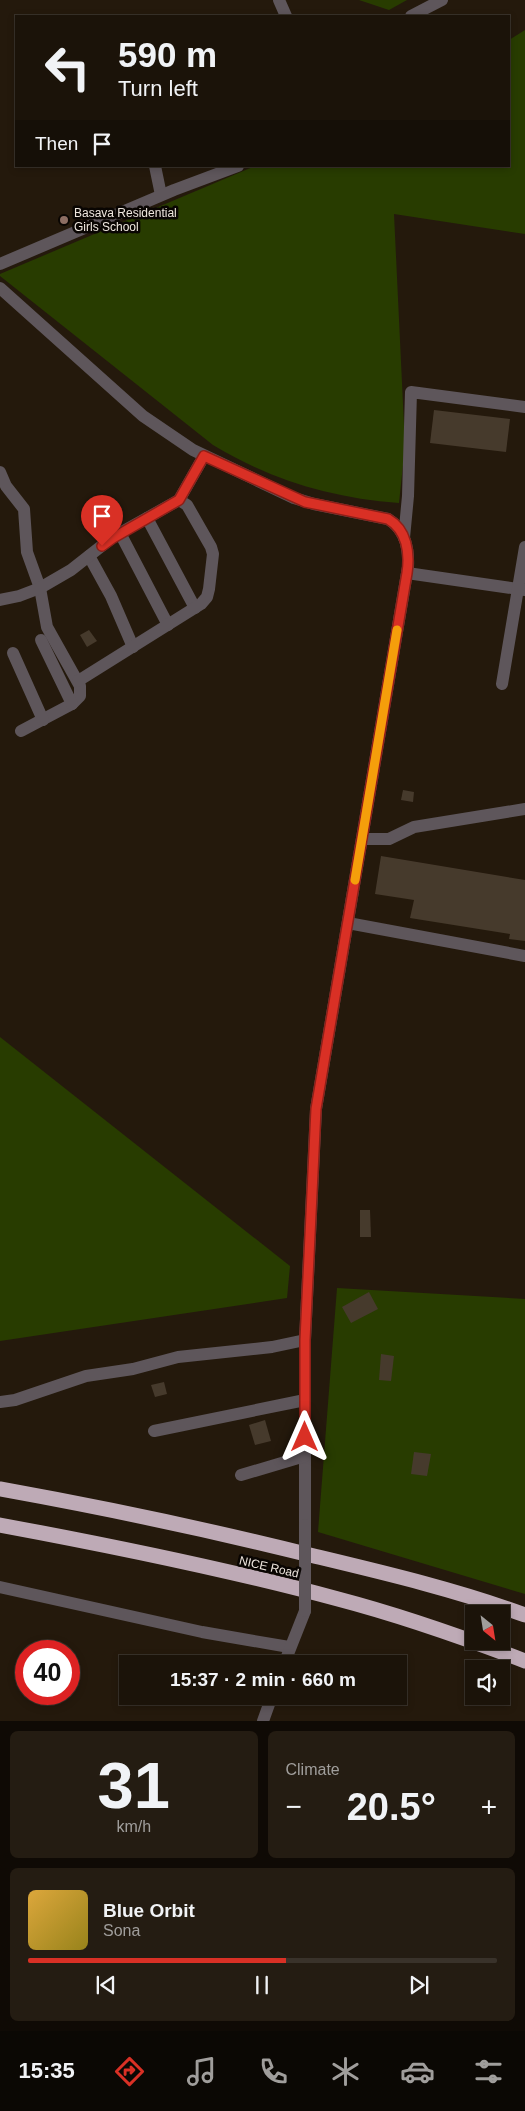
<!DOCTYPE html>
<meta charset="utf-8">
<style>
:root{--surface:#1b1309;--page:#241c12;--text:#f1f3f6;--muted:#a09e9c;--line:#39322a;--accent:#d93025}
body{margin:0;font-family:Arial,sans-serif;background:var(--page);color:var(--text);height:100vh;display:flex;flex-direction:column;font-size:19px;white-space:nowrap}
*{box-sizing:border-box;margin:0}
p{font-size:16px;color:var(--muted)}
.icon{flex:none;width:28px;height:28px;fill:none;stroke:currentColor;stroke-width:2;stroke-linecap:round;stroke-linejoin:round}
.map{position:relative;height:1721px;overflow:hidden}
.panel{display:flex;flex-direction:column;gap:10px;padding:10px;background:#0f0a05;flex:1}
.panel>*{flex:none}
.top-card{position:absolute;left:15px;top:15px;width:495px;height:152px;border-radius:0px;box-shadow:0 2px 8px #0003,0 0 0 1px var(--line);background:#1b1309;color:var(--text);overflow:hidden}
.needle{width:32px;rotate:150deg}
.tools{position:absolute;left:465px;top:1605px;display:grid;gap:10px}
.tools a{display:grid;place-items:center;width:45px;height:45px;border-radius:0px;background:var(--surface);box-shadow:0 2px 8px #0003,0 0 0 1px var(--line);font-size:25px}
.speed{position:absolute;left:15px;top:1640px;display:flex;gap:10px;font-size:25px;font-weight:700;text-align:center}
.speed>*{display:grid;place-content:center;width:65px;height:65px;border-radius:50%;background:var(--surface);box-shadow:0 2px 8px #0003,0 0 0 1px var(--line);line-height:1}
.speed .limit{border:8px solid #d22;background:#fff;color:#111}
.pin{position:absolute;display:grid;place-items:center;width:42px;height:42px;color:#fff;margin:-51px -21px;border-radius:50% 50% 50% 0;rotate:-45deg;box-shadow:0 0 5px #0007}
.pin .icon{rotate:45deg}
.me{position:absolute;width:55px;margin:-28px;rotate:0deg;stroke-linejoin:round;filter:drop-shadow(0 0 4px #0008)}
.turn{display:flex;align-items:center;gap:18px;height:105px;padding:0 20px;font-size:22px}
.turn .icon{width:65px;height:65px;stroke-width:2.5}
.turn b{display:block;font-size:35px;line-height:42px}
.then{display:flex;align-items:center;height:48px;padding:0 20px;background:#0003;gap:10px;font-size:19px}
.big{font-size:38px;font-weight:700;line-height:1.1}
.panel .tile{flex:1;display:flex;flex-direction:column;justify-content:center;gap:8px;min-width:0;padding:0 18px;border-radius:8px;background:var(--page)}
.panel .dial{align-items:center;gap:0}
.dial b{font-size:65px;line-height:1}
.song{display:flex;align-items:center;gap:15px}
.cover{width:60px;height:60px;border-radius:8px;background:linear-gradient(135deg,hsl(40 70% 55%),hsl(50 70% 35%))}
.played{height:5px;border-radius:2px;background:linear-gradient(90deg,var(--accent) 55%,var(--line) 55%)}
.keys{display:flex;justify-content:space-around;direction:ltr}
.heat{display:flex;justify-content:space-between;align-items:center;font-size:28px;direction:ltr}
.panel .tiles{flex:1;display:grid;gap:10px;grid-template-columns:1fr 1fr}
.tile:last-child{grid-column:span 2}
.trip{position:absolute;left:119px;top:1655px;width:288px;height:50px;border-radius:0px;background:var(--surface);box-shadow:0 2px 8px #0003,0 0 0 1px var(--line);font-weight:700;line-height:50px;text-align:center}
.dock{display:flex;height:80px;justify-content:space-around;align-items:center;background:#0b0804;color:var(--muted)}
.dock .icon{width:35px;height:35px}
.dock .selected{color:var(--accent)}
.dock b{font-size:22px;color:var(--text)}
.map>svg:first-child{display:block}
.green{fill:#283c00}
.building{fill:#463a2c}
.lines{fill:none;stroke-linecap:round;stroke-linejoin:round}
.minor{stroke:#5e565b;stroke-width:12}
.highway{stroke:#beaab6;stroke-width:15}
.minor-bridge{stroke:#5e565b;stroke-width:12}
.route-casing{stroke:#8d1f18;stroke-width:12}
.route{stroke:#d93025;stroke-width:9}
.slow{stroke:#f59e0b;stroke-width:9}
.education-dot{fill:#8d6e63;stroke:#090502;stroke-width:2}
.labels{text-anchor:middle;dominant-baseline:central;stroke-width:5;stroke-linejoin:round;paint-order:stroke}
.poi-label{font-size:12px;fill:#efe7df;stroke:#090502;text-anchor:start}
.street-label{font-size:12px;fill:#efe7df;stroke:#090502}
</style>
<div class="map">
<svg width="525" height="1721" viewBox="0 0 525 1721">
<rect width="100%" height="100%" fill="#24190c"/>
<g class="green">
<polygon points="359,0 407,0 389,10"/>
<path d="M525,30V234L394,214L405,446L399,503C331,498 271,480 213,445L0,276V274L255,166H509V40Z"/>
<polygon points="0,1037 290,1266 287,1298 0,1341"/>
<polygon points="337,1288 525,1299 525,1594 318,1532"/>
</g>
<g class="building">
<polygon points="434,410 510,419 506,452 430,443"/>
<polygon points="89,630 97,641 87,647 80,635"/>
<polygon points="403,790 414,792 413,802 401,800"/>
<polygon points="381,856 525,880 525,941 509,939 510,934 410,918 414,900 375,894"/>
<polygon points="360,1210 370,1210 371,1237 360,1237"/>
<polygon points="369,1292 378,1309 351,1323 342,1307"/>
<polygon points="381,1354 394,1356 391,1381 379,1380"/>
<polygon points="164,1382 167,1394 155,1397 151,1385"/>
<polygon points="265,1420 271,1441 255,1445 249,1425"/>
<polygon points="414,1452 431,1454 427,1476 411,1474"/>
</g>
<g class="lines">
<g class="minor">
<polyline points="279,0 286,16"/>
<polyline points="411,16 442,0"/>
<polyline points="155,166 161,195"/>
<polyline points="0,264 174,190 238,166"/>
<path d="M0,288L143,416L193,450L294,498L314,504L388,519C405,529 409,549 408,567L316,1109L305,1340V1525"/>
<polyline points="0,472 6,486 24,509 27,552 40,588 47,627 80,686 80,696 72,704 21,731"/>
<polyline points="147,518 195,608"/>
<polyline points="120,533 168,625"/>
<polyline points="404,538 408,496 411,392 525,407"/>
<polyline points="89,556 111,596 133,647"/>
<polyline points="407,573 525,590"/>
<polyline points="0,600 19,596 40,588 71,570 113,537 179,500 204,456"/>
<polyline points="41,640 72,704"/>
<polyline points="13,653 43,720"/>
<polyline points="78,681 201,604 207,597 209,589 213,554 211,547 187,505 179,500"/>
<polyline points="502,684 525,547"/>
<polyline points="362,839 389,839 414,827 525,809"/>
<polyline points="348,923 525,956"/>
<polyline points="0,1402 15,1400 86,1376 133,1369 178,1357 272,1347 305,1340"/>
<polyline points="154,1431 305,1400"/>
<polyline points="241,1475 305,1456"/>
<polyline points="0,1587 202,1632 289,1647"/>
<polyline points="284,1664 305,1611"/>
<polyline points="263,1721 272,1696"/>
</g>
<g class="highway">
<path d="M0,1489C105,1508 210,1530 314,1556C385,1573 457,1590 525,1615"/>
<path d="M0,1525C113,1546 227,1569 338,1599C399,1615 465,1638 525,1661"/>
</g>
<polyline class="minor-bridge" points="305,1611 305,1525"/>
</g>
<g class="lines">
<defs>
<path id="route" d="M102,546L113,538L179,500L204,456L305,502L388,519C407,530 410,553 407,573L316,1109L305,1340V1437"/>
</defs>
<use href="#route" class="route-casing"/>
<use href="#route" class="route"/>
<polyline class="slow" points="355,880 397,630"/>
</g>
<circle class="education-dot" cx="64" cy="220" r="5"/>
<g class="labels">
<g class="poi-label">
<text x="74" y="213">Basava Residential<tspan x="74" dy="14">Girls School</tspan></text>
</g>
<g class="street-label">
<text transform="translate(269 1567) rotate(13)">NICE Road</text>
</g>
</g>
</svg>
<div class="tools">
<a><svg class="needle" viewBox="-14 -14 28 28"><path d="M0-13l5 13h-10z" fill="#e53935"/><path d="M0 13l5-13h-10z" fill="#a09e9c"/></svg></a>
<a><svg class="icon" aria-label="sound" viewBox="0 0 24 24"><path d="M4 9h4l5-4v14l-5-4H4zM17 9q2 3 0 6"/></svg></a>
</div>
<div class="speed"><div class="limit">40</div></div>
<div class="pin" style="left:102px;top:546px;background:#d93025"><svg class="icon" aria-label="arrive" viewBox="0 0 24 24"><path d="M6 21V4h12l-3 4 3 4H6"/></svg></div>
<svg class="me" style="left:305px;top:1437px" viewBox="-20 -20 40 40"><path d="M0-17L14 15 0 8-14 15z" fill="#d93025" stroke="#fff" stroke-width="4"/></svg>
<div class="trip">15:37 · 2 min · 660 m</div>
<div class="top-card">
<div class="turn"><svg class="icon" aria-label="left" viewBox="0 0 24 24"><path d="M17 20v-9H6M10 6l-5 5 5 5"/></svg><div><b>590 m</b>Turn left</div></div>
<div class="then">Then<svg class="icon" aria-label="arrive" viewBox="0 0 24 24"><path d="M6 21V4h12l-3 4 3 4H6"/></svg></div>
</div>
</div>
<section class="panel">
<div class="tiles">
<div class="tile dial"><b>31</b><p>km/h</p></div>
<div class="tile"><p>Climate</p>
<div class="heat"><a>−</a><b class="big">20.5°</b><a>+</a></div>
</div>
<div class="tile">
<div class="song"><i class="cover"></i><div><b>Blue Orbit</b><p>Sona</p></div></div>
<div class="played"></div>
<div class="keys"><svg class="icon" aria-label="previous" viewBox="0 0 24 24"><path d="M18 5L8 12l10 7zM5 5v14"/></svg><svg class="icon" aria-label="pause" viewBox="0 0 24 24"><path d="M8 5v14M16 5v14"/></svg><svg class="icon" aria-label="next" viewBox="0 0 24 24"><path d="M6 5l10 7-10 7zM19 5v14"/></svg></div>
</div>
</div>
</section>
<nav class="dock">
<b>15:35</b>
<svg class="icon selected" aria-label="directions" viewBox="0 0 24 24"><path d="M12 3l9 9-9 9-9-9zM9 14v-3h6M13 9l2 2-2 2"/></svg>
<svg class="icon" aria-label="music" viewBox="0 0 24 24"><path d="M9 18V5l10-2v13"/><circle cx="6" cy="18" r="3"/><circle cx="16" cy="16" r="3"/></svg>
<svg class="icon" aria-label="phone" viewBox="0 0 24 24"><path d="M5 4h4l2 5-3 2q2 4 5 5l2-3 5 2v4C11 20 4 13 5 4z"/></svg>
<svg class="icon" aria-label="climate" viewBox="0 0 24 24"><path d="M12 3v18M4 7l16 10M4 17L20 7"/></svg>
<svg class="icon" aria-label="car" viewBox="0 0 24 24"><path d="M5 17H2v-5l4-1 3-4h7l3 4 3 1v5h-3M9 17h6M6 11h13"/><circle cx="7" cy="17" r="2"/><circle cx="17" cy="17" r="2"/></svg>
<svg class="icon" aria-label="filters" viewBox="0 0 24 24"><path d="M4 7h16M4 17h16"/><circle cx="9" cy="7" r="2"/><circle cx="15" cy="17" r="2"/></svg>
</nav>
